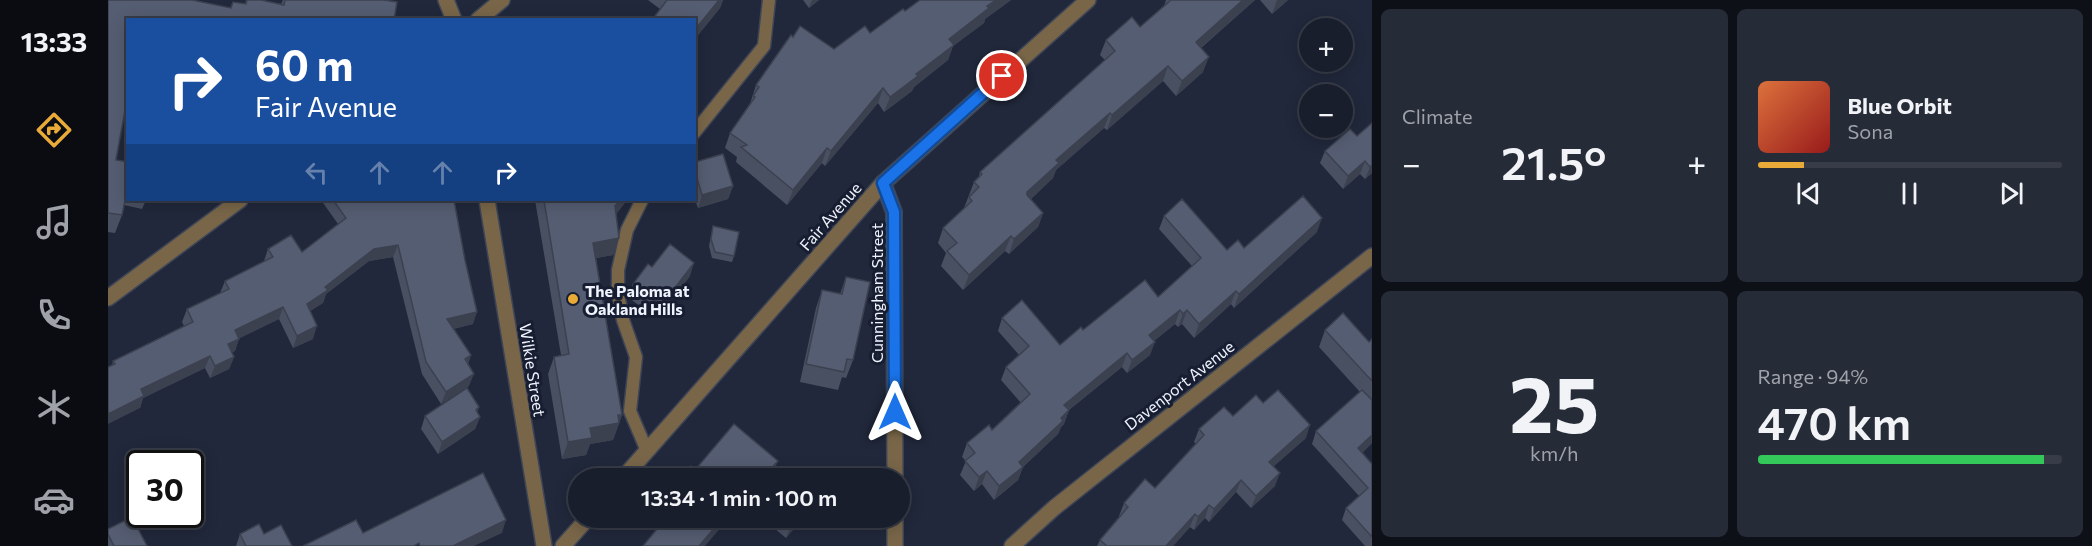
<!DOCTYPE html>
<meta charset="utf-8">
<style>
:root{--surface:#191e2c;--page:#262b38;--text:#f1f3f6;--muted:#9fa2a9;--line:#373c48;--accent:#e9aa38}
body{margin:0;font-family:Commissioner,sans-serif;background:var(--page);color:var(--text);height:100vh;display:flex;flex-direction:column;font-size:22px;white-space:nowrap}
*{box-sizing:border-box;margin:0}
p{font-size:20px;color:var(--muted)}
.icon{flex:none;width:33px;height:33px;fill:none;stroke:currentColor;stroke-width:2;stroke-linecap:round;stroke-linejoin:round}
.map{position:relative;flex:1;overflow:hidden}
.details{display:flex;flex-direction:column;gap:9px;padding:9px;background:#0e1018;width:720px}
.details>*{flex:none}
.top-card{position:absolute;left:18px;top:18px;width:570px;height:183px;border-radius:0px;box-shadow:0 3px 15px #0003,0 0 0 2px var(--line);background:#1a4fa0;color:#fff;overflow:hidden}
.controls{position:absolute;left:1191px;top:18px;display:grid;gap:12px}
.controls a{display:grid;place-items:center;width:54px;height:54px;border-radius:50%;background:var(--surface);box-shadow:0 3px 15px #0003,0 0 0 2px var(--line);font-size:30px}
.speed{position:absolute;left:18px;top:450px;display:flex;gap:12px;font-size:30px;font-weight:700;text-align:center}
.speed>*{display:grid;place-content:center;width:78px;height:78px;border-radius:50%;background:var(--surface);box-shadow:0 3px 15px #0003,0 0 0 2px var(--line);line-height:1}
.speed .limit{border:3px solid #111;border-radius:9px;background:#fff;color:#111}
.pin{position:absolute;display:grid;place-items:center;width:51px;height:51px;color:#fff;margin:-26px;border:3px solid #fff;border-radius:50%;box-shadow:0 2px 6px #0007}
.me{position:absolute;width:66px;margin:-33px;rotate:0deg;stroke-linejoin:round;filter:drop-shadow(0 0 4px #0008)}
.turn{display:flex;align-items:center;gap:21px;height:126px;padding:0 30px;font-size:27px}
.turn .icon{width:78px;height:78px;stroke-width:2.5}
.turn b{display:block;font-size:42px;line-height:51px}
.lanes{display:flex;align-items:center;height:57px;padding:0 30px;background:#0003;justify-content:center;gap:30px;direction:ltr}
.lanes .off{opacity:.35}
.big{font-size:45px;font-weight:600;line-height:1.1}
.details .tile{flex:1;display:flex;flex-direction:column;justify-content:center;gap:9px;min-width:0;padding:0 21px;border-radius:9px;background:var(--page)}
.details .dial{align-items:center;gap:0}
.dial b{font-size:78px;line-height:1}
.song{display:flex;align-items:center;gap:18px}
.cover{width:72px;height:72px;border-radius:9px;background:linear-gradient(135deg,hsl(20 70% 55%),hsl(0 70% 35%))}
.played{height:6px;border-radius:3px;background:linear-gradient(90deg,var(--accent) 15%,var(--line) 15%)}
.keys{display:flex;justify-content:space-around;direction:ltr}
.heat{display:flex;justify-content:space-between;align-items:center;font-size:33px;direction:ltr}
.charge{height:9px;border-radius:4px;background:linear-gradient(90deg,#34c759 94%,var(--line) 0)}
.details .tiles{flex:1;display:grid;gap:9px;grid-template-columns:repeat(2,1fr)}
.trip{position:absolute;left:460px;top:468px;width:342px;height:60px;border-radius:30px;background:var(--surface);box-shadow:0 3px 15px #0003,0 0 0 2px var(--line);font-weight:600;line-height:60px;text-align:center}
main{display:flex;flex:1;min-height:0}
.tab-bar{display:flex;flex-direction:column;width:108px;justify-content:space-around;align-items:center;background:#0a0c12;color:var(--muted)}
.tab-bar .icon{width:42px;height:42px}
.tab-bar .selected{color:var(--accent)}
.tab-bar b{font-size:27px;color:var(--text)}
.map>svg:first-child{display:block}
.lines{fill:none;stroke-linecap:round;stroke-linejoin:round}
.lane-casing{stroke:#3e4556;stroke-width:15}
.street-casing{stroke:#3e4556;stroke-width:18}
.lane{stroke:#796649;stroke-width:12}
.street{stroke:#796649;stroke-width:15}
.wall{fill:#495062}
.shaded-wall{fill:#3c4150}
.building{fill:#555d72;stroke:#3c4150;stroke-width:1.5}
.route-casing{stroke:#114b97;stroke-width:15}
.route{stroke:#1a73e8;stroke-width:10}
.poi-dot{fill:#e9aa38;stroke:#181e31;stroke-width:2}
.labels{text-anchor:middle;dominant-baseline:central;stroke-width:6;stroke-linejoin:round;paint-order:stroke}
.street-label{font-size:16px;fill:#f0f4ff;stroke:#181e31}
.poi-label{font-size:16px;font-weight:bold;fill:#f0f4ff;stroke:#181e31;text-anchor:start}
</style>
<main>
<nav class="tab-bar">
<b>13:33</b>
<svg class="icon selected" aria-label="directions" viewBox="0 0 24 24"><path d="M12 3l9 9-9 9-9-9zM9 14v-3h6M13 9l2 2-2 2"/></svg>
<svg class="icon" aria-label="music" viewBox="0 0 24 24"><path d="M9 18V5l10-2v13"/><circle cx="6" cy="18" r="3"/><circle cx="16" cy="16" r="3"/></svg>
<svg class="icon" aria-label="phone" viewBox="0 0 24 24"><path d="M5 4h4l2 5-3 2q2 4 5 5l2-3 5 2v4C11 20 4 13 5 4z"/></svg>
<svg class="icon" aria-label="climate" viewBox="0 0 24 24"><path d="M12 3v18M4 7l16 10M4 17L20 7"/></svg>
<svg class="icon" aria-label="car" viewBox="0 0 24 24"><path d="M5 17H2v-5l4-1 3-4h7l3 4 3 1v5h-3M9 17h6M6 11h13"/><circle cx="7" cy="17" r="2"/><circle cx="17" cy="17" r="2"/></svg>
</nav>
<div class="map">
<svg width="1264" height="546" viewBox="0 0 1264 546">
<rect width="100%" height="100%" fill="#21283b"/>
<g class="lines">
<defs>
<g id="lane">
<polyline points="586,133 656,46 661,0"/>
<polyline points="534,200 519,230 510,270 510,294 515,320 528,357 522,411 539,451"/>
</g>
<g id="street">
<polyline points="338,0 346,20"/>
<polyline points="370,20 394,0"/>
<polyline points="775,183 786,212 787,478"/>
<polyline points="379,200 436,546"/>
<polyline points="0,298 132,200"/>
<polyline points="515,478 775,183 980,0"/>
<polyline points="787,518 787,546"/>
<polyline points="455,546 480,518"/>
<polyline points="904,546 946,508 1264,256"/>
</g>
</defs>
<use href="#lane" class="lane-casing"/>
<use href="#street" class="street-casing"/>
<use href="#lane" class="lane"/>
<use href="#street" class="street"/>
</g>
<g class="wall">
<polygon points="0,0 122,8 125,2 137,4 138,0 153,0 173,4 175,0 276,0 20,20 20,99 19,99 8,160 20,162 20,200 38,200 34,209 16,205 14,215 7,233 0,232"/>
<polygon points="540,0 615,0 612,8 586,40 586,20 552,9"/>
<polygon points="695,0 711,0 701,8"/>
<polygon points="812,0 903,0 877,19 876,23 845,46 840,60 806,87 804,91 776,112 770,103 717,166 714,163 679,205 628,162 629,157 617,148 622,133 641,107 648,85 685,37 726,49 762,33 797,11"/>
<polygon points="1058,0 1147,0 1093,48 1095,72 1068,96 1055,81 999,130 996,128 948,170 945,178 923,199 935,213 930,227 901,254 897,251 855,290 833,266 838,253 830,243 835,228 856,208 866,182 870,179 872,172 997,60 992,55 998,40 1032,27 1056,6"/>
<polygon points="1152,0 1180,0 1164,14"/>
<polygon points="1264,123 1264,173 1257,179 1252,174 1235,189 1212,163 1217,151 1249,136"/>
<polygon points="587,162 625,186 620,199 590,208 586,197"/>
<polygon points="213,200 346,200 365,324 345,329 363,355 360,364 361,386 333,404 314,374 285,257 261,261 218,294 215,303 202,311 205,339 185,348 171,319 131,338 127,351 124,352 126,357 121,369 102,378 97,368 35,398 32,408 4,366 5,361 76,326 74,322 79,309 112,293 117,281 156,261 160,249 194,252 230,224"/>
<polygon points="427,200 519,200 508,214 511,238 505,255 488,258 514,415 505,440 482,444 478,455 454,459 440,374 446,357 453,355"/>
<polygon points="1056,216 1119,250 1136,248 1209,232 1126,308 1123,304 1086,338 1074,324 1070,327 1067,324 1046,341 1042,355 1019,373 1014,367 961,410 956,424 953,427 950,434 915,467 910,480 886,500 874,484 866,491 852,475 858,461 854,457 859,443 884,430 913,403 893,380 898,367 911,355 890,331 894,318 952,345 975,330 1050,297 1084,266 1051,229"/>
<polygon points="605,226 626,256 624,262 604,258 601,246"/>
<polygon points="544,267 582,276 555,311 548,305 541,313 520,297 525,284"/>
<polygon points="738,277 745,360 738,378 734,377 730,390 692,382 708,308 714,290 732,294"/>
<polygon points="1217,330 1261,342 1264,339 1264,443 1254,453 1264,464 1264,546 1257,546 1234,520 1238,508 1251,496 1204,444 1208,431 1252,392 1211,347"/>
<polygon points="1155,403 1198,438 1166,466 1167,486 1143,508 1128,492 1101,522 1097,518 1086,530 1082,527 1065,546 989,546 992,540 1012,516 1011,516 1016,503 1047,488 1088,444 1086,442 1091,429"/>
<polygon points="369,413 372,417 367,429 330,454 313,429 317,416"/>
<polygon points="654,518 695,518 678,538"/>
<polygon points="0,529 39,546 0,546"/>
<polygon points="132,534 156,534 184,546 128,546"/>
</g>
<g class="shaded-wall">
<polygon points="611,0 615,0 612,8 586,40 586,31"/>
<polygon points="704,0 711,0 701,8"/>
<polygon points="888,0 903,0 877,19 876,23 845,46 840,60 806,87 804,91 776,112 782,97 808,74 841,39"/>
<polygon points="1135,0 1147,0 1082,57 1088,42"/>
<polygon points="1169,0 1180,0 1164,14"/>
<polygon points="1101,57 1095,72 1068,96 1074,81"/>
<polygon points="1060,66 1055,81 999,130 1004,115"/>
<polygon points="775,88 770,103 717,166 723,151"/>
<polygon points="1002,113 996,128 948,170 945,178 914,207 919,192 948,160"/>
<polygon points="719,148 714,163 679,205 685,190"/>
<polygon points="1257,161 1252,174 1235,189 1240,176"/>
<polygon points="1264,165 1264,173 1257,179 1262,167"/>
<polygon points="625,186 620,199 590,208 594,195"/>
<polygon points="512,200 519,200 501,223 507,206"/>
<polygon points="935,213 930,227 901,254 906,239"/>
<polygon points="1214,218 1209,232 1126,308 1131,294"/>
<polygon points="903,236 897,251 855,290 861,275"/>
<polygon points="511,238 505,255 479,260 485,243"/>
<polygon points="290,245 285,257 261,261 218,294 215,303 194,316 199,304 217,287 266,249"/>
<polygon points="586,263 582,276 555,311 559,298"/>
<polygon points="1128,291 1123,304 1086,338 1091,324"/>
<polygon points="552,293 548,305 541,313 546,301"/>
<polygon points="175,307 171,319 122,343 127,330"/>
<polygon points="1072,310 1067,324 1036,349 1041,335"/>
<polygon points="1079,310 1074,324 1070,327 1075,314"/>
<polygon points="369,312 365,324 335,331 339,319"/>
<polygon points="209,326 205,339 185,348 189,336"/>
<polygon points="131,339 127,351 115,356 120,344"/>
<polygon points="1047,342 1042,355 1019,373 1024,360"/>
<polygon points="1019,353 1014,367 951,418 956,405"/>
<polygon points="363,355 358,367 357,359"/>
<polygon points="102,356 97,368 35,398 32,408 0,424 0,414 33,389"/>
<polygon points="126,357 121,369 102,378 107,366"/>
<polygon points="366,374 361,386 333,404 338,392"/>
<polygon points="371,407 367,420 372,417 367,429 330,454 334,442"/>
<polygon points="961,410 956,424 953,427 950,434 915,467 910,480 886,500 891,486 911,462"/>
<polygon points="510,415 514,415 505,440 482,444 478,455 454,459 460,442 482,428"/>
<polygon points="1202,425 1198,438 1157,474 1161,462"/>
<polygon points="1264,435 1264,443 1245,461 1250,448"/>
<polygon points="670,461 665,473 660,478 659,473"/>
<polygon points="879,471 874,484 866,491 871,477"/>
<polygon points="1172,473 1167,486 1143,508 1148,496"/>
<polygon points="1133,480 1128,492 1101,522 1106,509"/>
<polygon points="1101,505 1097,518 1086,530 1090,517"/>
<polygon points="1087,514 1082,527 1065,546 1058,546"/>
<polygon points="615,518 621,518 597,546 591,546"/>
<polygon points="690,518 695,518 678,538 683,526"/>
<polygon points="398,520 394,533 366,546 345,546"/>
</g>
<g class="building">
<polygon points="0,0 84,0 123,8 125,2 138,4 139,0 153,0 176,5 177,0 276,0 289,2 286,20 20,20 20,94 8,160 20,162 20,187 14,215 0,213"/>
<polygon points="559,0 611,0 586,31 586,20 544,20"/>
<polygon points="812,0 888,0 879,6 881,8 841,39 846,45 808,74 810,76 782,97 775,88 723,151 719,148 685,190 633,147 639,145 622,133 647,97 645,96 651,87 648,85 683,35 685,37 692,26 726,49 757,26 762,33 795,9 797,11"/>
<polygon points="1063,0 1135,0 1088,42 1101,57 1074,81 1060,66 1004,115 1002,113 948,160 951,163 919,192 919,195 935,213 906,239 903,236 861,275 839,251 849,243 835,228 864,201 861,197 871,187 866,182 874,174 872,172 1007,51 998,40 1024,17 1032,27"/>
<polygon points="1264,123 1264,165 1262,167 1257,161 1240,176 1217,151 1242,129 1249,136"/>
<polygon points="615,154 625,186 594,195 587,171 587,162"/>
<polygon points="1195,196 1214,218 1131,294 1128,291 1091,324 1079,310 1075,314 1072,310 1041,335 1047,342 1024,360 1019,353 956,405 961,410 953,418 955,421 911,462 915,467 891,486 879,471 871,477 857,461 867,453 859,443 881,425 884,430 922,394 898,367 921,346 894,318 914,300 952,345 973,327 975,330 1037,280 1050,297 1093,258 1056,216 1074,199 1119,250 1130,240 1136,248"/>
<polygon points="225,200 346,200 357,260 369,312 339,319 363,355 357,359 366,374 338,392 318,362 290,245 266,249 217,287 220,290 199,304 209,326 189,336 175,307 127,330 131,339 120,344 126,357 107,366 102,356 33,389 36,396 0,414 0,367 7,364 5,361 85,322 79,309 121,289 117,281 165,257 160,249 183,235 194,252 238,218"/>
<polygon points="436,200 512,200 507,206 511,238 485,243 514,415 510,415 511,423 482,428 484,438 460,442 446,357 461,354"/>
<polygon points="605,226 631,232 626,256 607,252 603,239"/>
<polygon points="562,244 586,263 559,298 552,293 546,301 525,284 540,264 544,267"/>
<polygon points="738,277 762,282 745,360 739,359 736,372 698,364 714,290 734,294"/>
<polygon points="1235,313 1261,342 1264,339 1264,381 1217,330"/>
<polygon points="359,388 371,407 368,410 372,417 334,442 317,416"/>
<polygon points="1170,390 1202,425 1161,462 1172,473 1148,496 1133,480 1106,509 1101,505 1090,517 1087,514 1058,546 999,546 992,540 1020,507 1016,503 1037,479 1047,488 1096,435 1091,429 1116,407 1125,416 1148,395 1155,403"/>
<polygon points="1254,390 1264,400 1264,435 1250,448 1264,464 1264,537 1238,508 1260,488 1208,431"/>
<polygon points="626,424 670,461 659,473 665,478 572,478 583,466 587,470"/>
<polygon points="375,473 398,520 345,546 312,546 311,543 306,546 195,546 248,520 255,533"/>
<polygon points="24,517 39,546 6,546 0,534 0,529"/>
<polygon points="558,518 615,518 591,546 535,546"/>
<polygon points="672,518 690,518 683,526"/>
<polygon points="151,524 156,534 173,525 184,546 138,546 132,534"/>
</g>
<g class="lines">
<defs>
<polyline id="route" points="787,412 786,212 775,183 894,76"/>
</defs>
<use href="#route" class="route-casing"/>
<use href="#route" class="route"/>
</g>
<circle class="poi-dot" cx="465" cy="299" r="6"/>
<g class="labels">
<g class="street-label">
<text transform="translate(722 216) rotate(-49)">Fair Avenue</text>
<text transform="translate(768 293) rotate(-90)">Cunningham Street</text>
<text transform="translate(425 370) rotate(81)">Wilkie Street</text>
<text transform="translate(1071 385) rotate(-38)">Davenport Avenue</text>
</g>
<g class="poi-label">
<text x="477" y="290">The Paloma at<tspan x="477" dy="18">Oakland Hills</tspan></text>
</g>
</g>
</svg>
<div class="controls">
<a>+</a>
<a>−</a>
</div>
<div class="speed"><div class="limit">30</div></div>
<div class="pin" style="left:894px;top:76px;background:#d93025"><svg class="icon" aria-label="arrive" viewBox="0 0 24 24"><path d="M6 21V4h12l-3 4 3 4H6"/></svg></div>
<svg class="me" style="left:787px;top:412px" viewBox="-20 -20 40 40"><path d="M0-17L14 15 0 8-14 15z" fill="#1a73e8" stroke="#fff" stroke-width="4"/></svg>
<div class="trip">13:34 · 1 min · 100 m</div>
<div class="top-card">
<div class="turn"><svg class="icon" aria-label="right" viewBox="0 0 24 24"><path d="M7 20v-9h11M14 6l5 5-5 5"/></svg><div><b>60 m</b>Fair Avenue</div></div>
<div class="lanes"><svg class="icon off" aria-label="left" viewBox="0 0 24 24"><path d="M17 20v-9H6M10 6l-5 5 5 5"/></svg><svg class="icon off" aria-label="ahead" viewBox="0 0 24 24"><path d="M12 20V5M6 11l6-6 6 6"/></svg><svg class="icon off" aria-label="ahead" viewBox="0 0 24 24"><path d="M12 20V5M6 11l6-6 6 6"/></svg><svg class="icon" aria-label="right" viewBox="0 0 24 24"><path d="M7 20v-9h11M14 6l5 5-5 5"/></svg></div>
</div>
</div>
<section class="details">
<div class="tiles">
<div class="tile"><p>Climate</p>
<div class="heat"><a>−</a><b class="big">21.5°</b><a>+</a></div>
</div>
<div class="tile">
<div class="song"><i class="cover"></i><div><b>Blue Orbit</b><p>Sona</p></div></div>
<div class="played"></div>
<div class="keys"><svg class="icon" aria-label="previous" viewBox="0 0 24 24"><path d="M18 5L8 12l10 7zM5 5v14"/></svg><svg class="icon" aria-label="pause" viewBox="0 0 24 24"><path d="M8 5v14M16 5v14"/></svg><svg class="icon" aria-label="next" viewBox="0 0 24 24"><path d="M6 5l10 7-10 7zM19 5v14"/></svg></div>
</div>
<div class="tile dial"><b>25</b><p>km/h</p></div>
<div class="tile"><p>Range · 94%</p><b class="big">470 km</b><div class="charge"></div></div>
</div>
</section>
</main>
